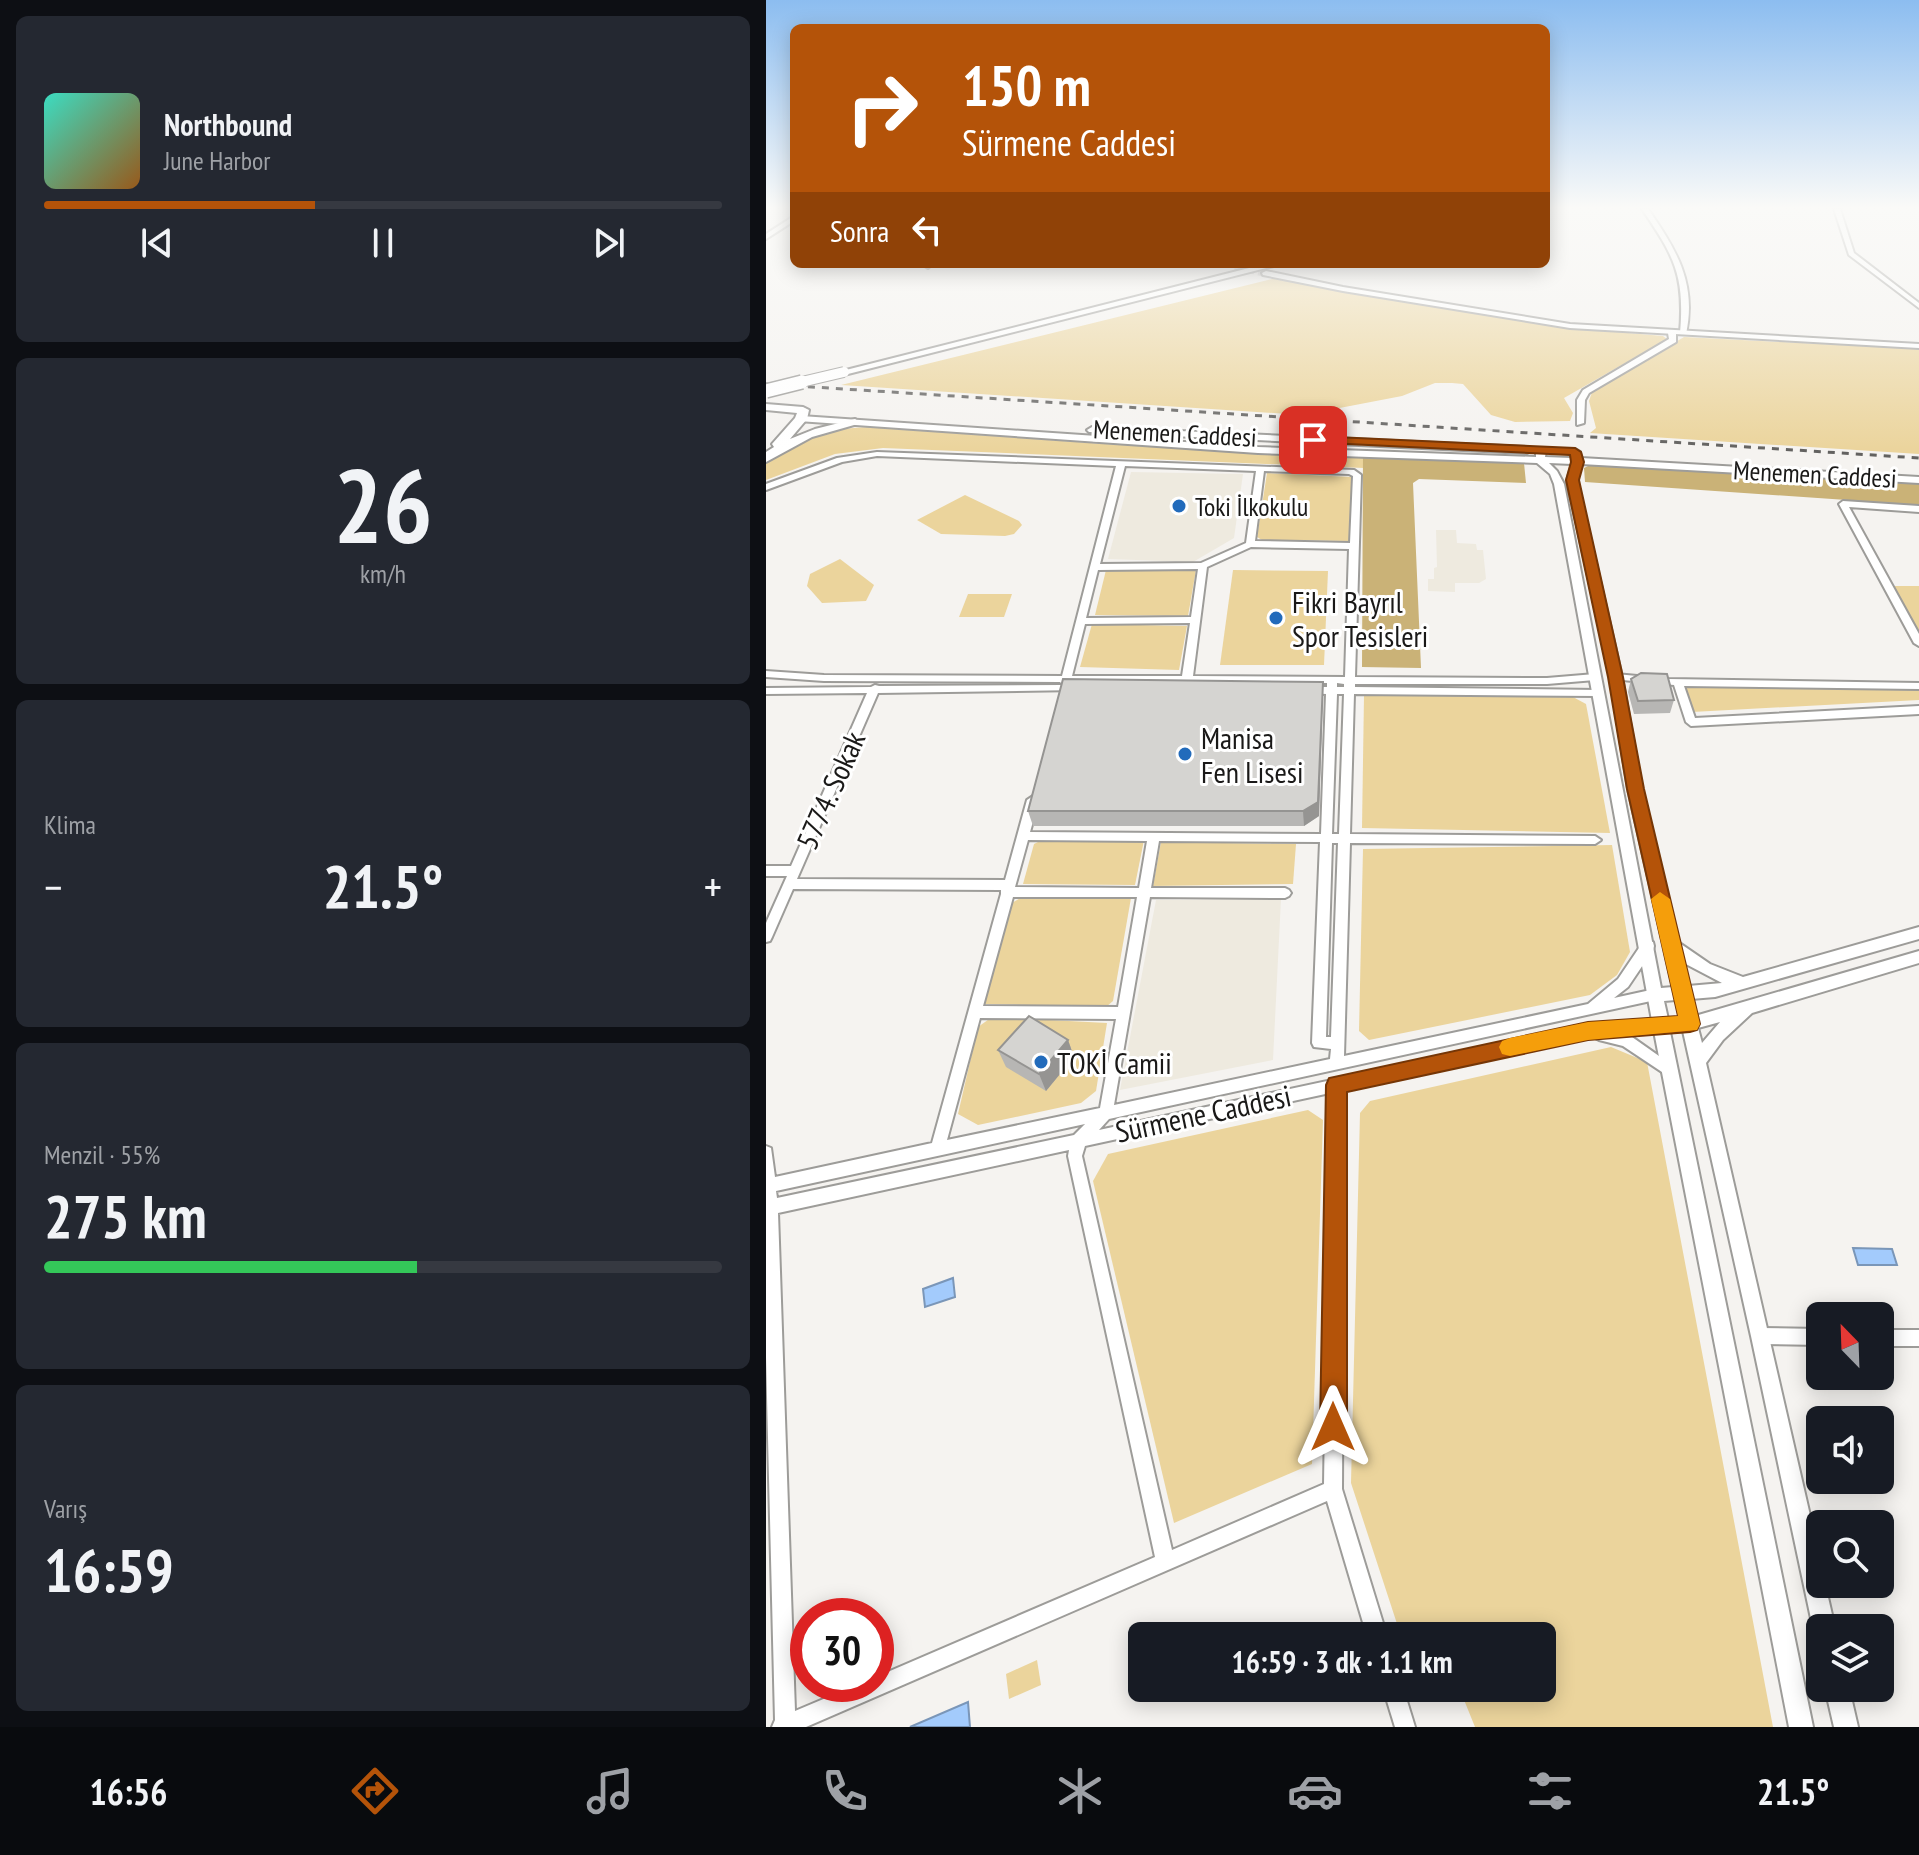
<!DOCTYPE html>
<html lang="tr">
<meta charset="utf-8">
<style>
:root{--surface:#171b24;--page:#242831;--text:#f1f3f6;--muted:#9ea1a6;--line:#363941;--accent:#b45309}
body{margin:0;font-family:"PT Sans Narrow",sans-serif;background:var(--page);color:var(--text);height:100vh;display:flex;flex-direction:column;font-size:30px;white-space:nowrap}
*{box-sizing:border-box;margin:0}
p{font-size:26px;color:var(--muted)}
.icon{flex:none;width:44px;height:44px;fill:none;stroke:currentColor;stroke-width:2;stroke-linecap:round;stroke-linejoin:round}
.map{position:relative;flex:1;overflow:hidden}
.sheet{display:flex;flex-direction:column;gap:16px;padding:16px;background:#0d0f14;width:766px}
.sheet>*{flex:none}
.guide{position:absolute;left:24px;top:24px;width:760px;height:244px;border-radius:12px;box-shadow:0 4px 20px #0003;background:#b45309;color:#fff;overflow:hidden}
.needle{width:52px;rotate:337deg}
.controls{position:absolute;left:1040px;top:1302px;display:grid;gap:16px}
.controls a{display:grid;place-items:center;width:88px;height:88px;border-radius:12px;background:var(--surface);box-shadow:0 4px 20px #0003;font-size:40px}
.speed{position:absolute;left:24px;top:1598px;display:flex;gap:16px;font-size:40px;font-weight:700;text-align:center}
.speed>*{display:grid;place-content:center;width:104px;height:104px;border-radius:50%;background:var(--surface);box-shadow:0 4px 20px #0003;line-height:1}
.speed .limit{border:12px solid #d22;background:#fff;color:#111}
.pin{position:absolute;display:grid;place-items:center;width:68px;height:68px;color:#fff;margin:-34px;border-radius:16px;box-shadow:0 4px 12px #0006}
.me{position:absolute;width:88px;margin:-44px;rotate:0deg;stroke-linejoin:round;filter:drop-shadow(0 0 6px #0008)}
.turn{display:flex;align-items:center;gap:28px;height:168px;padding:0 40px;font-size:36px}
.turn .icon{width:104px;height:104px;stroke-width:2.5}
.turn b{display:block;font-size:56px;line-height:68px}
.then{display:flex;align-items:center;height:76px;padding:0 40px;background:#0003;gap:16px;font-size:30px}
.big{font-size:60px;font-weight:700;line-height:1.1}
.sheet .widget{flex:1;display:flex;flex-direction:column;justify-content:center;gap:12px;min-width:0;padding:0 28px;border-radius:12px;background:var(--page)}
.sheet .dial{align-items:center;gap:0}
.dial b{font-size:104px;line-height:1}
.song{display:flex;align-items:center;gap:24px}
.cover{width:96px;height:96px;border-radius:12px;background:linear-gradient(135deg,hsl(170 70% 55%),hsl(30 70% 35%))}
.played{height:8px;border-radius:4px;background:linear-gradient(90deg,var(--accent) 40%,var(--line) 40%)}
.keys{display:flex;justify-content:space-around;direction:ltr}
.heat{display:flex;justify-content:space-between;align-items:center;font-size:44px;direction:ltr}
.charge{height:12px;border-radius:6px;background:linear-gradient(90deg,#34c759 55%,var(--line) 0)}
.trip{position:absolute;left:362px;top:1622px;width:428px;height:80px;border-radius:12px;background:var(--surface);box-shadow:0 4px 20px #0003;font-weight:700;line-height:80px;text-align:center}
.menu{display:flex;height:128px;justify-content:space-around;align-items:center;background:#090b0e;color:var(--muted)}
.menu .icon{width:56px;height:56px}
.menu .current{color:var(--accent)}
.menu b{font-size:36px;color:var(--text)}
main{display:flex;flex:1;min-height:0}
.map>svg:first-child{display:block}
.built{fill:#eeeadf}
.green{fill:#ebd49c}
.forest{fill:#cab277}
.water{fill:#a3cbfc;stroke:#7a96b8;stroke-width:2}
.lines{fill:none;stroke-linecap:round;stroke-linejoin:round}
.major-tunnel{stroke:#d4d2d0;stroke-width:8;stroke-dasharray:8 4;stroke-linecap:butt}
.minor-casing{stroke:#9d9c99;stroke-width:4}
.major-casing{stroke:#9d9c99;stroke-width:4}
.highway-casing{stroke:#9d9c99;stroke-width:4}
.minor{fill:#fff;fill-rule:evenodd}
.major{fill:#fff;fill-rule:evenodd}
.highway{fill:#fff;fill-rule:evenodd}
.rail-far1{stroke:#636260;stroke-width:2;stroke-dasharray:6 6;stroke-linecap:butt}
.rail{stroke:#636260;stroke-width:3;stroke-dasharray:7 7;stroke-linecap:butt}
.highway-bridge-far1-casing{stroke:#9d9c99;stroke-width:12;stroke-linecap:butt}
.highway-bridge-casing{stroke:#9d9c99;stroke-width:16;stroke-linecap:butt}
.highway-bridge-far1{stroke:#fff;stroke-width:10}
.highway-bridge{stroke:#fff;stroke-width:13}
.wall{fill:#b7b6b4}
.shaded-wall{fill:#959492}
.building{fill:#d5d4d1;stroke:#959492;stroke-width:2}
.route{fill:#b45309;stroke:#753606;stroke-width:2}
.slow{fill:#f59e0b}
.poi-dot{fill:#226bbb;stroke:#fff;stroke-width:3}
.labels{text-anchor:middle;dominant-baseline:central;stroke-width:6;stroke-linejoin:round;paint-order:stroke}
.far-street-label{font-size:26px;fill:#1a1918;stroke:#fff}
.far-poi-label{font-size:26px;fill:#1a1918;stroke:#fff;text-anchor:start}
.poi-label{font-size:30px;fill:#1a1918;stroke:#fff;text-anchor:start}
.street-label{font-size:30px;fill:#1a1918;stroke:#fff}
</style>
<main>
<section class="sheet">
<div class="widget">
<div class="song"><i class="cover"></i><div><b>Northbound</b><p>June Harbor</p></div></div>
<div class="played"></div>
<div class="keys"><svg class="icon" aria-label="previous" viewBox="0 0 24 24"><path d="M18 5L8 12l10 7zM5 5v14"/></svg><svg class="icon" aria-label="pause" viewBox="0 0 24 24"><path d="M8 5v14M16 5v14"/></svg><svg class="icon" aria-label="next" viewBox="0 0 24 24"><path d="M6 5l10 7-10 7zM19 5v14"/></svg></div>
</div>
<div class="widget dial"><b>26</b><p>km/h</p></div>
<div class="widget"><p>Klima</p>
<div class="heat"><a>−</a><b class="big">21.5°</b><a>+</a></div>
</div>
<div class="widget"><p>Menzil · 55%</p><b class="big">275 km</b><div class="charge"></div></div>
<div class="widget"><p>Varış</p><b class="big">16:59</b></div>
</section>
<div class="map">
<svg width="1153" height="1727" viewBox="0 0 1153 1727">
<rect width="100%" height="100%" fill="#f5f3f0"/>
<g class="built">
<polygon points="365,472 477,474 468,538 427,562 342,559"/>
<polygon points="670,530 690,530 691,543 710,544 711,550 717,550 720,579 713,583 689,583 689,592 662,591 662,579 668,579 668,568 671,567"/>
<polygon points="515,899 507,1060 354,1090 390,900"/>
</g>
<g class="green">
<polygon points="510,278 792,327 897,336 901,339 798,398 807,413 804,421 749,422 725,415 697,384 686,383 669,383 636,396 537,415 75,385"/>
<polygon points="918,337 1153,349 1153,454 824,433 830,428 823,401 826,392"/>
<path d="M101,427L339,444L597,456L598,468L117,448L69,454L0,480V463C29,436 63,429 101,427Z"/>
<polygon points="501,473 587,477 583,541 496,540 491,537"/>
<polygon points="199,495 253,521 256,525 248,534 239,536 175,534 151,520"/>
<polygon points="74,559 108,585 100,601 56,603 41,586 44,574"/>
<polygon points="340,570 430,570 422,616 329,615"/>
<polygon points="467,570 562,571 558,665 454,665"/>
<polygon points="1126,586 1153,586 1153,637"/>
<polygon points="202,594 246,594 238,617 193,617"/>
<polygon points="326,624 421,626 413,670 314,667"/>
<polygon points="917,685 1153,689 1153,700 926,712"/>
<polygon points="598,695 807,697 820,704 844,833 596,828"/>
<polygon points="276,840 378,840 369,885 257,884 268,844"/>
<polygon points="395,842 530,844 527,884 387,886"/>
<polygon points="846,845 864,952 851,975 824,995 603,1040 593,1031 597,849"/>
<polygon points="260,895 365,898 347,1001 340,1007 218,1004 242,905"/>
<polygon points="226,1017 341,1023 330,1091 315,1103 212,1125 192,1114 212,1027"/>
<polygon points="845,1047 881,1062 1007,1727 709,1727 694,1690 679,1688 776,1688 776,1636 635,1636 585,1483 594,1113 604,1101"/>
<polygon points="542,1110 557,1120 546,1464 408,1523 327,1181 342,1154"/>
<polygon points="271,1660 275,1685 243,1699 240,1674"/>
</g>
<g class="forest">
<polygon points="597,456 758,463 760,483 653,479 647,483 655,668 596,667"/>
<polygon points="826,464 1153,481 1153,505 819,482 818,468"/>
</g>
<g class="water">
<polygon points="1087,1248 1126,1249 1131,1265 1092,1265"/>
<polygon points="187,1278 189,1297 159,1307 157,1289"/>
<polygon points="202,1702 204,1727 144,1727"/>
</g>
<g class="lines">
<polyline class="major-tunnel" points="469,266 500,273"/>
<defs>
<g id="minor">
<path d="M876,209H882C910,249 931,283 920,334L914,333C919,275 908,256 876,209Z"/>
<polygon points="1068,209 1074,209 1088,253 1153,303 1153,308 1083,255"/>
<polygon points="28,216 28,221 0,239 0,234"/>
<polygon points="160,264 166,264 162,268 159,266"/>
<polygon points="906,331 910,333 910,342 823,393 819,400 818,423 811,425 811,400 817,390 903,339 902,333"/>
<path d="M111,452L588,470L595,475L589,677L781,678L829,674L834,677L829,680L781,684H589V687L832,690L837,693L832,696L588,694L584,834L829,836L835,840L829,844L584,843L578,1056L822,1004L852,979L877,942L882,941L887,942L888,946L887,950L862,987L848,998L889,989L894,991L896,995L894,999L343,1119L333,1130L822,1025L895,1020L900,1022L902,1026L900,1030L895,1032L858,1034L866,1037L910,1068L912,1072L910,1076L905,1078L857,1046L833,1040L827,1037L578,1090L576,1489L621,1636H601L561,1501L40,1727H6L9,1720L0,1357V1146L5,1148L9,1177L166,1143L235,894V890L27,889L6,937L4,941L0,942V923L21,876H0V866H25L101,693L0,694V688L105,687L109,685L113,686L297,685L294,682L58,681L0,677V671L58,675L296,676L350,466L111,456L76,462L0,490V484L71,458ZM359,466L490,471L480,543L435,563L334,564ZM498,471L583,474L587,476L584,543L489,541ZM485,547L583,549L579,677L427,676L441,567ZM432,569L425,617L320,618L332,570ZM424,623L416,676H306L319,624ZM304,682L561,683V687H543L538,690L543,693L560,694L555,834L264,832L273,800L267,796L261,800L239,880L31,879L112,693L313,690L314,688L313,686L302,685ZM571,683L578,684V687H571ZM571,694H578L573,834H566ZM262,840L381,841L373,888L249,887ZM393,841L554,842L546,1043L548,1047L565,1049L564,1059L348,1105L384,897L519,898L523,896L525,893L523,890L519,888H385ZM566,843H572L565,1037H560ZM247,897H371L352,1007L217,1006ZM214,1018L350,1019L334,1108L181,1140ZM564,1093L558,1484L406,1550L316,1156L319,1146ZM319,1124L308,1135L11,1198L10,1191ZM303,1150L302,1156L389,1557L110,1677V1684H93L29,1711L12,1213Z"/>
<polygon points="1077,501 1153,506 1153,512 1083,507 1153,634 1153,646 1148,643 1073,504"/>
<polygon points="850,674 903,679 1153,683 1153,689 918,686 929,718 1153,706 1153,714 925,726 920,722 908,685 846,679 845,677"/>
<polygon points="995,1328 1054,1329 1054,1345 995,1344 989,1342 987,1336 989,1330"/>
<rect x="1114" y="1330" width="39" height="16"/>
<polygon points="617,1688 637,1688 649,1727 629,1727"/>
</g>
<g id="major">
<polygon points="500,271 577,287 804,324 1153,344 1153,348 804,328 577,291 497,275 496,273"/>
<path d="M35,416L492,447L770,457V451L775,448L780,451L779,457L805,458L804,452L809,449L814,452L815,458L1153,477V483L815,464L811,480L856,677L876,789L912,942L944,964L977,977L1153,927V939L949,997L925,999L929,1016L1153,951V963L986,1013L957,1040L940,1063L1054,1559V1584H1059L1069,1628H1054V1638L1050,1636L1047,1628L985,1336L917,1031L904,1032L1047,1727H1023L887,1026L788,484L784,474L771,463L492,453L32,421V417ZM783,463L806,464L801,480L844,677L862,789L907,987L895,988L798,484L791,471ZM916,962L956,983L922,986ZM910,1000L914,1018L902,1019L898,1001ZM954,1022L936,1043L932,1028Z"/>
<polygon points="326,427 761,447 766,450 761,453 323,432 321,430"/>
<polygon points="1059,1688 1083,1688 1092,1727 1068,1727"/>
</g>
<g id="highway">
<polygon points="499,264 516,264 78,375 72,372"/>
<polygon points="0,404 37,407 43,410 41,419 24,439 49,429 89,419 95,423 46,437 0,462 0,452 8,447 6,444 29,418 31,413 0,410"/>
</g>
</defs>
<use href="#minor" class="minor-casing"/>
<use href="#major" class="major-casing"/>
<use href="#highway" class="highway-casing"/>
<use href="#minor" class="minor"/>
<use href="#major" class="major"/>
<use href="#highway" class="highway"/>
<polyline class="rail-far1" points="0,384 5,384"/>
<polyline class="rail" points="0,384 1153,458"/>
<defs>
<polyline id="highway-bridge-far1" points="27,384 78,372"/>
<polyline id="highway-bridge" points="0,391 36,382"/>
</defs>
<use href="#highway-bridge-far1" class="highway-bridge-far1-casing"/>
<use href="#highway-bridge" class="highway-bridge-casing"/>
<use href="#highway-bridge-far1" class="highway-bridge-far1"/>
<use href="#highway-bridge" class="highway-bridge"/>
</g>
<g class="wall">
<polygon points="865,679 908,700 904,713 868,714 862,692"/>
<polygon points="557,697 553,816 538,826 267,826 262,811"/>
<polygon points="302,1040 308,1057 280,1091 240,1067 232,1050"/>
</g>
<g class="shaded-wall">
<polygon points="557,682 553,816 538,826 537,811"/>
<polygon points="302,1040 308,1057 280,1091 273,1074"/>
</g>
<g class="building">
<polygon points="875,673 901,674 908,700 872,701 865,679"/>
<polygon points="297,679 557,682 552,802 537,811 262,811"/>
<polygon points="263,1016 302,1040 273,1074 232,1050"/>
</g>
<linearGradient id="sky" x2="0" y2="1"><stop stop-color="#8cbdf0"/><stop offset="0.46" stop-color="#fafaf8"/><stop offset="1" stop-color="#fafaf8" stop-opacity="0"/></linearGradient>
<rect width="1153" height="451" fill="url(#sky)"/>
<polygon class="route" points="547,436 809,448 815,452 818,462 813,480 857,677 878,789 934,1024 931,1030 924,1032 822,1040 581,1092 581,1427 577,1436 567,1440 558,1436 554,1427 560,1085 563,1078 822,1022 912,1016 861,789 842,677 800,480 805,462 804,455 542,442 542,437"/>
<polygon class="slow" points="894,892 904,899 934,1024 931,1030 822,1040 744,1056 736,1054 733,1047 736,1041 744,1038 822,1022 912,1016 885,899"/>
<g class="poi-dot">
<circle cx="413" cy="506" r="8"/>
<circle cx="510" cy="618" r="8"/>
<circle cx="419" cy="754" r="8"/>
<circle cx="275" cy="1062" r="8"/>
</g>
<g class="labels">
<g class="far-street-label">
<text transform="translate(409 433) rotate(3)">Menemen Caddesi</text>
<text transform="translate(1049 474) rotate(3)">Menemen Caddesi</text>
</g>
<g class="far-poi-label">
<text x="429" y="506">Toki İlkokulu</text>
</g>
<g class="poi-label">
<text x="526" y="601">Fikri Bayrıl<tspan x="526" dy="34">Spor Tesisleri</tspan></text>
<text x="435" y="737">Manisa<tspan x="435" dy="34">Fen Lisesi</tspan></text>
<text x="291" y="1062">TOKİ Camii</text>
</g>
<g class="street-label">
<text transform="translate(64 790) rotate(-66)">5774. Sokak</text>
<text transform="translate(437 1113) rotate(-12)">Sürmene Caddesi</text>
</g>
</g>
</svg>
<div class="controls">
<a><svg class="needle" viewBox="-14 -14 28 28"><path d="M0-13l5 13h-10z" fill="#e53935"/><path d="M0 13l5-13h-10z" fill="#9ea1a6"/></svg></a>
<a><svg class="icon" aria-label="sound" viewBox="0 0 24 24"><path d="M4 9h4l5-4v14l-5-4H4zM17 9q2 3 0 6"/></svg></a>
<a><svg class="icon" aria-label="search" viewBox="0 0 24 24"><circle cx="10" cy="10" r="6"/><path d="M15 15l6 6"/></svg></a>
<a><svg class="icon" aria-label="layers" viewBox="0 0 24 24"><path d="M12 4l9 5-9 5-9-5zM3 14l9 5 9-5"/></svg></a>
</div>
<div class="speed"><div class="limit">30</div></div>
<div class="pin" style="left:547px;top:440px;background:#d93025"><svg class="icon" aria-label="arrive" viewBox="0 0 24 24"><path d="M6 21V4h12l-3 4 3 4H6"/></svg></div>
<svg class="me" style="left:567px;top:1427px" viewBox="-20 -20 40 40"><path d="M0-17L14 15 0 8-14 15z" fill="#b45309" stroke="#fff" stroke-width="4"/></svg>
<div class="trip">16:59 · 3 dk · 1.1 km</div>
<div class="guide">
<div class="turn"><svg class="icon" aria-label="right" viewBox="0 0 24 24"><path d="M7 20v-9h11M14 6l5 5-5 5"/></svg><div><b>150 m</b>Sürmene Caddesi</div></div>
<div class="then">Sonra<svg class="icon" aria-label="left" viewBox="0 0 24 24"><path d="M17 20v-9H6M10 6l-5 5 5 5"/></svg></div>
</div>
</div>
</main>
<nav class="menu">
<b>16:56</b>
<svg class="icon current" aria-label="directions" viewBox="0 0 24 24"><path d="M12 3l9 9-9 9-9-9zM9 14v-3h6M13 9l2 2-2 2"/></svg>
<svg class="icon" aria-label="music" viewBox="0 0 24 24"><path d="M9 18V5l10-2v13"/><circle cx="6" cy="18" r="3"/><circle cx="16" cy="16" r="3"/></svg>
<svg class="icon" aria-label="phone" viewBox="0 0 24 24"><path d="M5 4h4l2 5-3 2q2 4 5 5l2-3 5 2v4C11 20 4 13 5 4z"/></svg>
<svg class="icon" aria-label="climate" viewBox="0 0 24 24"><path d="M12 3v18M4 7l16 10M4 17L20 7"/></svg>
<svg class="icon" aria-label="car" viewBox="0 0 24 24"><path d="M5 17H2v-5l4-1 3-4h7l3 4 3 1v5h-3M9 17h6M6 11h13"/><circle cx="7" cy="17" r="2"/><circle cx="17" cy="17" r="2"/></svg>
<svg class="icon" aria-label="filters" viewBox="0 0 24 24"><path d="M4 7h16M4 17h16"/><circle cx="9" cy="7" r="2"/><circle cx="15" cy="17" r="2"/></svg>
<b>21.5°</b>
</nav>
